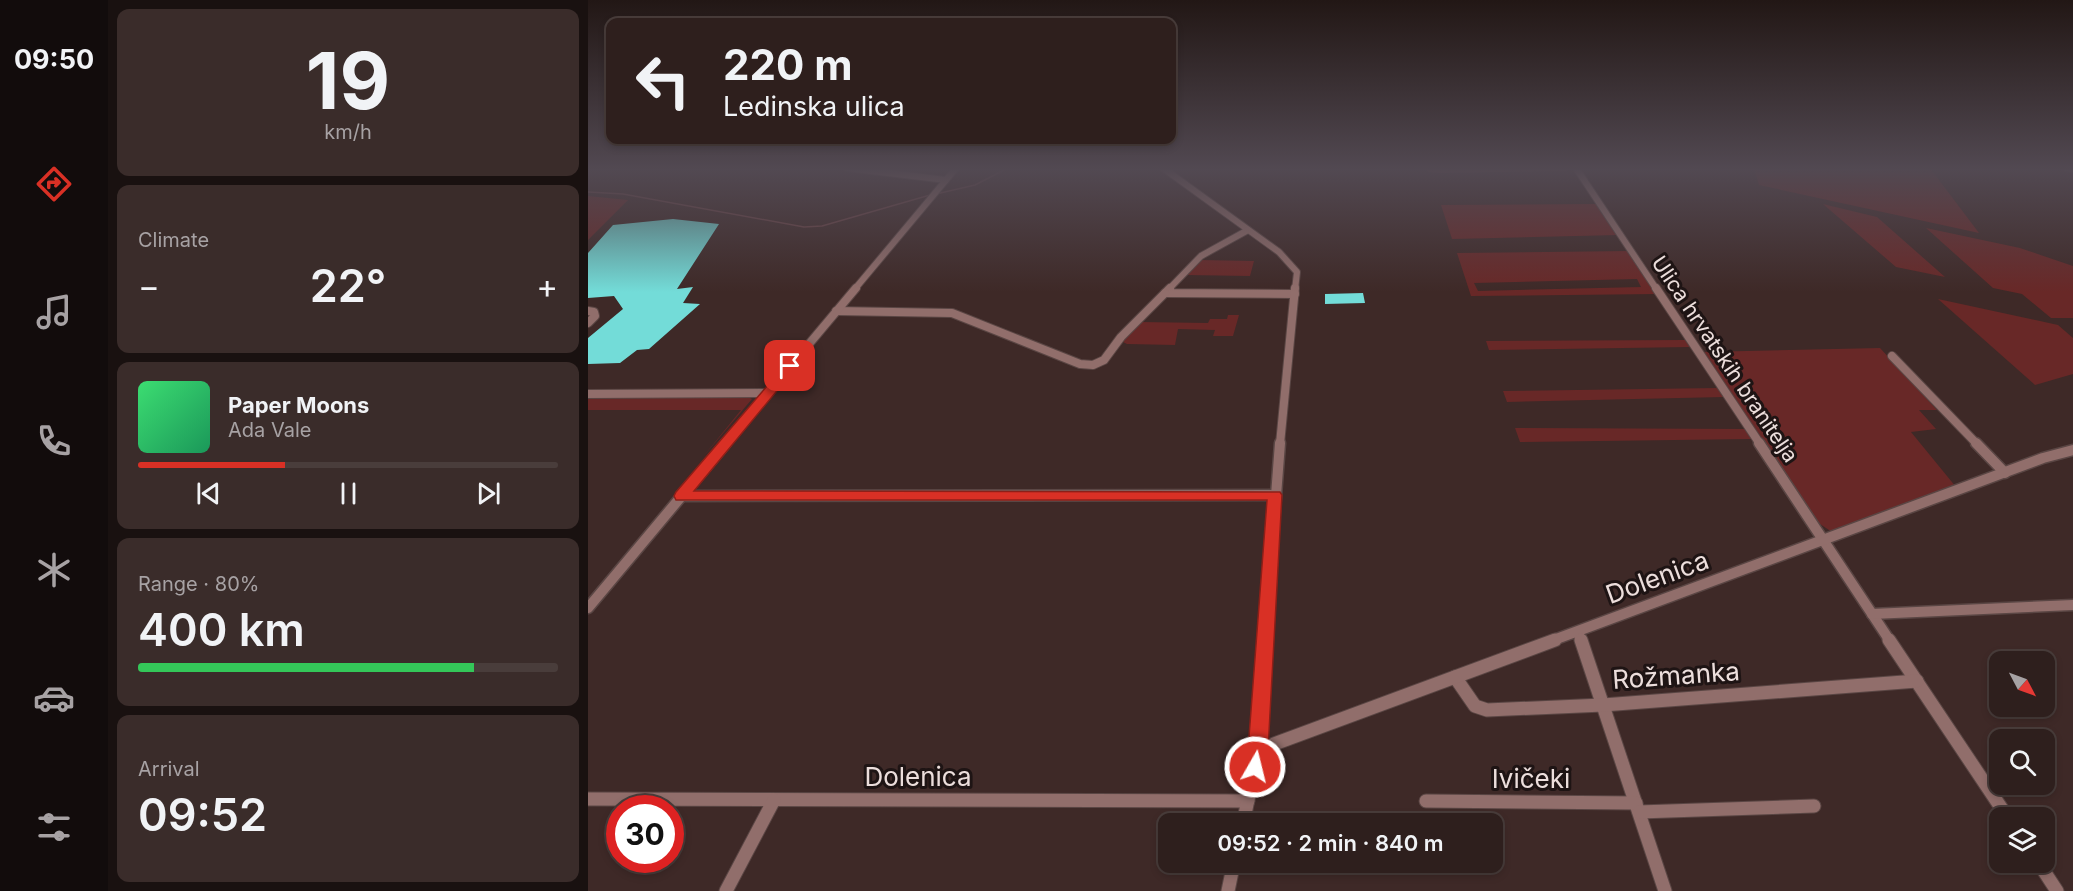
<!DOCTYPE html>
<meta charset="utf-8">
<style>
:root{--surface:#2e1f1d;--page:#3a2c2a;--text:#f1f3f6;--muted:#a7a2a4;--line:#493d3b;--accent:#d93025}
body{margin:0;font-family:Inter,sans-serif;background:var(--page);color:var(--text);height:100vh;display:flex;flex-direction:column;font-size:22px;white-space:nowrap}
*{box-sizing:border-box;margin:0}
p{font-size:20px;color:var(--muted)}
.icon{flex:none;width:33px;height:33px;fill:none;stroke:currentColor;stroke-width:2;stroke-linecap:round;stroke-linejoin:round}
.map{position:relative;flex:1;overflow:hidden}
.panel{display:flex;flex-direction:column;gap:9px;padding:9px;background:#191110;width:480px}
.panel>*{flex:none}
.banner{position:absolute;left:18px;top:18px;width:570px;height:126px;border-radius:12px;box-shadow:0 3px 9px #0003,0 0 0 2px var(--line);background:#2e1f1d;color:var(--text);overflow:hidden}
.needle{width:39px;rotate:131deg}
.buttons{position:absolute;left:1401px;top:651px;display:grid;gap:12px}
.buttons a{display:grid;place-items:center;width:66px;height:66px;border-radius:12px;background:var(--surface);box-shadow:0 3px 9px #0003,0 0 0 2px var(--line);font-size:30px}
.speed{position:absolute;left:18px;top:795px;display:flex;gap:12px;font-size:30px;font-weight:700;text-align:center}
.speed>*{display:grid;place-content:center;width:78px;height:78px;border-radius:50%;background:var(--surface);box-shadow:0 3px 9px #0003,0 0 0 2px var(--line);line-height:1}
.speed .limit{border:9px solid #d22;background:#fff;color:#111}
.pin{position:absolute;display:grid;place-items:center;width:51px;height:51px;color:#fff;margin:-26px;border-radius:12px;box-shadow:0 3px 9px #0006}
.me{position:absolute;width:66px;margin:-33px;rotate:8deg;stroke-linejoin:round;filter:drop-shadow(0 0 4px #0008)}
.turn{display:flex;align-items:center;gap:21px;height:126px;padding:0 18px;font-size:27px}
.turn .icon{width:78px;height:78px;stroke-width:2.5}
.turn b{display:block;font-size:42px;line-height:51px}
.big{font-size:45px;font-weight:600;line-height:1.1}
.panel .widget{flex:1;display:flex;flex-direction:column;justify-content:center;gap:9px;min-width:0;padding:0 21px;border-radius:12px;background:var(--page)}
.panel .dial{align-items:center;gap:0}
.dial b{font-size:78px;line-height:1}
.song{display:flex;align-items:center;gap:18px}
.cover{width:72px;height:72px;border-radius:9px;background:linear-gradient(135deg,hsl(140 70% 55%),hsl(150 70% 35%))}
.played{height:6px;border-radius:3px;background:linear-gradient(90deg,var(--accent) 35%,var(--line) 35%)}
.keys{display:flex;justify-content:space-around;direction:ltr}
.heat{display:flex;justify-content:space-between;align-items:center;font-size:33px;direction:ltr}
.charge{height:9px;border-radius:4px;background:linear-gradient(90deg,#34c759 80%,var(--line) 0)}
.trip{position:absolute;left:570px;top:813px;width:345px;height:60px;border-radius:12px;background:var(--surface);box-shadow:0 3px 9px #0003,0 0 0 2px var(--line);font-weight:600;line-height:60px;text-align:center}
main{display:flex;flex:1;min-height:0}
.menu{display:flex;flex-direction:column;width:108px;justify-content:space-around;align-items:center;background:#120c0c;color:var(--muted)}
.menu .icon{width:42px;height:42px}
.menu .active{color:var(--accent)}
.menu b{font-size:27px;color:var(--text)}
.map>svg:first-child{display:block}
.green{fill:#682827;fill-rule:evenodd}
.forest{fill:#833d3a}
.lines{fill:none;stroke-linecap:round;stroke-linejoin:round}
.stream{stroke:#6a4345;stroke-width:1.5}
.building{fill:#73dcd8}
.minor-far3-casing{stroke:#5a4644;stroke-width:8}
.minor-far2-casing{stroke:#5a4644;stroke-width:10}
.minor-far1-casing{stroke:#5a4644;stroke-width:13}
.minor-casing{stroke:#5a4644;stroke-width:15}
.minor-far3{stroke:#916e6b;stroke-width:6}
.minor-far2{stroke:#916e6b;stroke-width:8}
.minor-far1{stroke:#916e6b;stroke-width:10}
.minor{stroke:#916e6b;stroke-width:13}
.route{fill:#d93025;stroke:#8d1f18;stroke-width:1.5}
.labels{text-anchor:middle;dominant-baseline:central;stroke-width:6;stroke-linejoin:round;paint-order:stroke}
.street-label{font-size:21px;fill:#ecdedc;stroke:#1e1414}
.near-street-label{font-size:26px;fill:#ecdedc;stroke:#1e1414}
</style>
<main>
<nav class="menu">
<b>09:50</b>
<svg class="icon active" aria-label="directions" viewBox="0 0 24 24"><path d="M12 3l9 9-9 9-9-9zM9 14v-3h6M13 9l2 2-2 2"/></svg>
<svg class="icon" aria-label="music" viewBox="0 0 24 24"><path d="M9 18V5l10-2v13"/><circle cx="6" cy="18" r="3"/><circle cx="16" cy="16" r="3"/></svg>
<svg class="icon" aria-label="phone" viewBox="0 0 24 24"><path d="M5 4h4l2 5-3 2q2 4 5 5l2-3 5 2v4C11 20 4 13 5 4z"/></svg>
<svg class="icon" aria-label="climate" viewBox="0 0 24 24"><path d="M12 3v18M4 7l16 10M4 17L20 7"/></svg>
<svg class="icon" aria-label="car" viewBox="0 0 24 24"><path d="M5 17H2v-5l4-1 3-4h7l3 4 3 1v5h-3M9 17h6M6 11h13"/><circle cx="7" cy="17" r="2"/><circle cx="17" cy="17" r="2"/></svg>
<svg class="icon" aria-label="filters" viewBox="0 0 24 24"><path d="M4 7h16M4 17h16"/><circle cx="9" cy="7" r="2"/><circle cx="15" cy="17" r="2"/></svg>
</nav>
<section class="panel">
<div class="widget dial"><b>19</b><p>km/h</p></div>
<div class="widget"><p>Climate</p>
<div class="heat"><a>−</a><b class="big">22°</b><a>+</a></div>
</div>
<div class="widget">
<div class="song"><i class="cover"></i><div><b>Paper Moons</b><p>Ada Vale</p></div></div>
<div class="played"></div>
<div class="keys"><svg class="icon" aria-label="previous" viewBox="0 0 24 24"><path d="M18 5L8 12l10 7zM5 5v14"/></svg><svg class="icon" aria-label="pause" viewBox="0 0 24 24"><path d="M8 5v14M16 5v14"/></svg><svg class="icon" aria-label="next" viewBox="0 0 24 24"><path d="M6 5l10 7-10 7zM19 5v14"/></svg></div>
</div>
<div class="widget"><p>Range · 80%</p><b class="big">400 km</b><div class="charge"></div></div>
<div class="widget"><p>Arrival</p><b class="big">09:52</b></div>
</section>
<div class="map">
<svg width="1485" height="891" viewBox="0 0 1485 891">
<rect width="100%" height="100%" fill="#3e2927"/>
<g class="green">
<polygon points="1166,168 1342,168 1391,233 1171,185"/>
<polygon points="0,196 40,200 0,240"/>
<polygon points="1010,204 1031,235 864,239 853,205"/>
<polygon points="1235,204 1289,217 1357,277 1308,267"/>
<polygon points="1338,228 1432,248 1485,266 1485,318 1463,318 1434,294 1405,288"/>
<path d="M1042,251L1070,294L883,296L869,253ZM1049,279L1053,287L890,291L886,283Z"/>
<polygon points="612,260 666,261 662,276 598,275"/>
<polygon points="1350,299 1470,325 1485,338 1485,374 1447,385"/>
<polygon points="640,315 651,315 645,336 625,336 627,330 590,329 587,345 539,344 533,341 552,322 620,323 622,319 639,319"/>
<polygon points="1097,340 1102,347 901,350 898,341"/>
<polygon points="1292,348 1349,410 1331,410 1348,429 1323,432 1368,487 1244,532 1229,522 1114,352"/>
<polygon points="1130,388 1136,397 919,402 915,391"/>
<polygon points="0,396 160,397 164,399 114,458 153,410 0,410"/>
<polygon points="927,428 1157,429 1164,439 932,442"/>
</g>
<polygon class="forest" points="838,168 985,168 977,171 852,173 840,172"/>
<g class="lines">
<g class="stream">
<polyline points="0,192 35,194 216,227 234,226 342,195"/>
<polyline points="348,194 387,185 420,168"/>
</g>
</g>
<g class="building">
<polygon points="85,219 131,224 89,289 105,287 95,303 112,304 61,349 49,350 32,363 0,364 0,338 35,309 26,296 0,298 0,253 25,225"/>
<polygon points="775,293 777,303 737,304 737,294"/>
</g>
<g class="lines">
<defs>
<g id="minor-far3">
<polyline points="259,168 358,180"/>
<polyline points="575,168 691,252 709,272 707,290"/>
<polyline points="988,168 1069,290"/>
<polyline points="1478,168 1485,169"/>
<polyline points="266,290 368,168"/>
<polyline points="580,290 613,256 660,230"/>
</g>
<g id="minor-far2">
<polyline points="582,288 577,293 707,294"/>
<polyline points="1068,288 1172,444"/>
<polyline points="0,311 6,312 7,316 0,323"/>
<polyline points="248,311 364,313 492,364 505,365 516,360 533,337 577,293"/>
<polyline points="1304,356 1389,444"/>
<polyline points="0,394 180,393"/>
<polyline points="137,444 268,288"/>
<polyline points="692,444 707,288"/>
</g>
<g id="minor-far1">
<polyline points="1171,443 1302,641"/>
<polyline points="1388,443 1417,473"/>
<polyline points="93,496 687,495"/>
<polyline points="0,608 138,443"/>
<polyline points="1284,614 1485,605"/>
<polyline points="990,632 993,641"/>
<polyline points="677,641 692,443"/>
<polyline points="963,641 1455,458 1485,450"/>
</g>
<g id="minor">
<polyline points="993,640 1077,891"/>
<polyline points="1301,640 1420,818"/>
<polyline points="867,677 887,706 899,710 1015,705 1329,681"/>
<polyline points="670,750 967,640"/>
<polyline points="0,799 660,801"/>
<polyline points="838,801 1048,803"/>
<polyline points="1051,812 1226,806"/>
<polyline points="655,824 670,750 677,640"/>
<polyline points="1450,862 1469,891"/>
<polyline points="138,891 186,800"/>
<polyline points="640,891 646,862"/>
</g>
</defs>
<use href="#minor-far3" class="minor-far3-casing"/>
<use href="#minor-far2" class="minor-far2-casing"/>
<use href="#minor-far1" class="minor-far1-casing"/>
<use href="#minor" class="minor-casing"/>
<use href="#minor-far3" class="minor-far3"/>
<use href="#minor-far2" class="minor-far2"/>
<use href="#minor-far1" class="minor-far1"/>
<use href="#minor" class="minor"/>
</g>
<linearGradient id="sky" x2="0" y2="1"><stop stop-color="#221715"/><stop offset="0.58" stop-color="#524952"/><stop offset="1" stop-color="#524952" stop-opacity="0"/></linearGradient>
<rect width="1485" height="292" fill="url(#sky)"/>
<polygon class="route" points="202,363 208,366 207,369 106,491 692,492 694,495 680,750 674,774 667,776 660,774 657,767 660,750 679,500 88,500 86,496 88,492 198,364"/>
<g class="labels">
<g class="street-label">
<text transform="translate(1137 359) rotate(56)">Ulica hrvatskih branitelja</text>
</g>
<g class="near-street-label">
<text transform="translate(1069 577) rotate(-20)">Dolenica</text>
<text transform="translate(1088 675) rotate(-4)">Rožmanka</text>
<text x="330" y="776">Dolenica</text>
<text x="943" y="778">Ivičeki</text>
</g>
</g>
</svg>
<div class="buttons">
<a><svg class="needle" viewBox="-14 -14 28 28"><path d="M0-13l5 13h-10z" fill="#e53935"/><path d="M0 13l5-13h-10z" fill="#a7a2a4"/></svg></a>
<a><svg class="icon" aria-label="search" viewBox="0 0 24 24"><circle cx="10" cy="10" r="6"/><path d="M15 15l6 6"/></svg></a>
<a><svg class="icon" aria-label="layers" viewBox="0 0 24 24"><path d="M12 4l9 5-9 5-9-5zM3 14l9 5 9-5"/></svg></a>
</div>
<div class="speed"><div class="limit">30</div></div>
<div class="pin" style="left:202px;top:366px;background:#d93025"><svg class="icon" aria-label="arrive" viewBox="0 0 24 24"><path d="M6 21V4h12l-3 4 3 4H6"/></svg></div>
<svg class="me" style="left:667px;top:767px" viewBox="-20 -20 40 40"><circle r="17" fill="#d93025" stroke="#fff" stroke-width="3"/><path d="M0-11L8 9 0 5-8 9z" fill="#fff"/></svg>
<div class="trip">09:52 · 2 min · 840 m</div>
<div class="banner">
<div class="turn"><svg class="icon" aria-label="left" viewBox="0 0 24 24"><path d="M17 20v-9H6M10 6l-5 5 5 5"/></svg><div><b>220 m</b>Ledinska ulica</div></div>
</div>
</div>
</main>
